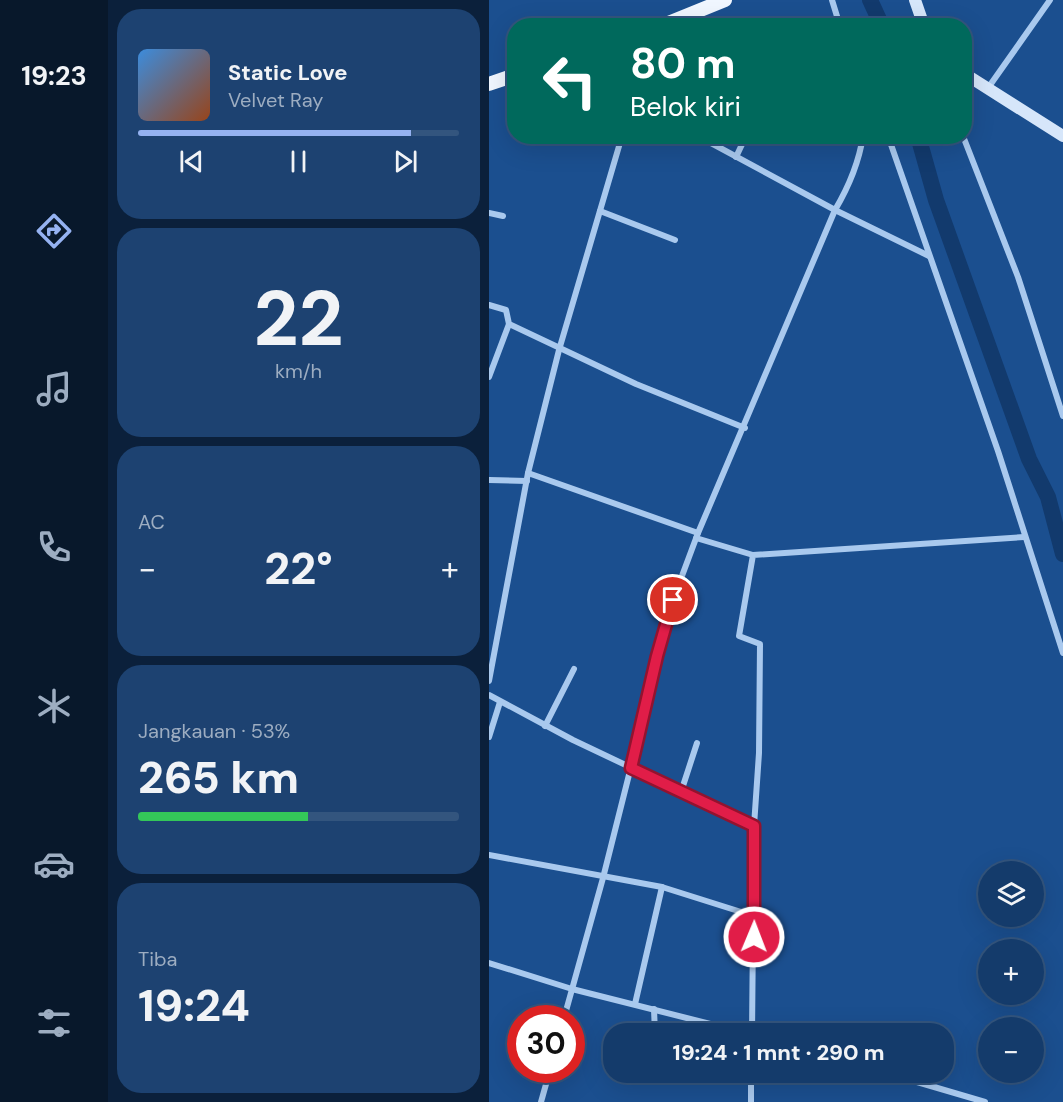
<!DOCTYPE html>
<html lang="id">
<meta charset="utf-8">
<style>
:root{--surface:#143b6b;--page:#1d4271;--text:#f1f3f6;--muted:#9dadc1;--line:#33557e;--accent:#95b2f1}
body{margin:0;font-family:"DM Sans",sans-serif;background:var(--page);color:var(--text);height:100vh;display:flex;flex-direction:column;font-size:22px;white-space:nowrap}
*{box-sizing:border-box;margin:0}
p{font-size:20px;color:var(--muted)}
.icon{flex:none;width:33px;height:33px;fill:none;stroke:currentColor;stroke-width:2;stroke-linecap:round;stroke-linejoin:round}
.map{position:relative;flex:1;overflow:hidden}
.details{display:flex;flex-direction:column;gap:9px;padding:9px;background:#0b203b;width:381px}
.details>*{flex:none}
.hud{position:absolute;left:18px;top:18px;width:465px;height:126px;border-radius:24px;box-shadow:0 6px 24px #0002,0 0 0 2px var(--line);background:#00695c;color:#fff;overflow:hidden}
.fabs{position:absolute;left:489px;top:861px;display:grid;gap:12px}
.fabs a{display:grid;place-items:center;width:66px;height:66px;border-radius:50%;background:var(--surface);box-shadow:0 6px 24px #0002,0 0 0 2px var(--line);font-size:30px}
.speed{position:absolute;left:18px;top:1005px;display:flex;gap:12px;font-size:30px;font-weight:700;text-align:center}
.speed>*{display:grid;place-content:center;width:78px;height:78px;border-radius:50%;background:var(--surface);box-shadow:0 6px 24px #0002,0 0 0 2px var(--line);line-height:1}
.speed .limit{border:9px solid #d22;background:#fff;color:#111}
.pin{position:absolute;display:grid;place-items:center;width:51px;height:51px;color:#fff;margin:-26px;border:3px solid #fff;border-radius:50%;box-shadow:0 2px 6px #0007}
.me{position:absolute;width:66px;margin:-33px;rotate:1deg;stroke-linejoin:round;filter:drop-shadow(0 0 4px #0008)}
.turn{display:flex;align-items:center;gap:21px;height:126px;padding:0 24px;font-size:27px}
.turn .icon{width:78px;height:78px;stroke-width:2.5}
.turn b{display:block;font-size:42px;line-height:51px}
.big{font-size:45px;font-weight:800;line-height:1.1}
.details .card{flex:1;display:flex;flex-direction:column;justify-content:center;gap:9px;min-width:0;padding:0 21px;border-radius:24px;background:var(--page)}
.details .dial{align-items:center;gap:0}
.dial b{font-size:78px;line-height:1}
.song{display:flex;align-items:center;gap:18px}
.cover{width:72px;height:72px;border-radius:9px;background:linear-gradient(135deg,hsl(210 70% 55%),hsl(20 70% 35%))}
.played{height:6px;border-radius:3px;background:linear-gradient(90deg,var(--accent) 85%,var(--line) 85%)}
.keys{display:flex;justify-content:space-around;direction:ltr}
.heat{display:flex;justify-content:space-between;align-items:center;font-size:33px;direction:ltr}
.charge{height:9px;border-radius:4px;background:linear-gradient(90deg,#34c759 53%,var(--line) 0)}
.trip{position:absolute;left:114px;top:1023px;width:351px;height:60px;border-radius:24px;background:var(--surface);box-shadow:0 6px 24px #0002,0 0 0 2px var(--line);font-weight:800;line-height:60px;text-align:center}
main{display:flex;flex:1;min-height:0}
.tabs{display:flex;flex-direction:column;width:108px;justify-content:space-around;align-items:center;background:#08182b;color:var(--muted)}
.tabs .icon{width:42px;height:42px}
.tabs .selected{color:var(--accent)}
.tabs b{font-size:27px;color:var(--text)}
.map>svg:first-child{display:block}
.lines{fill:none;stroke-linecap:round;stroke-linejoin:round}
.river{stroke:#123a6d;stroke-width:16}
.street{stroke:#a9c9ee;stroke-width:6}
.secondary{stroke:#d6e6fa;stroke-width:12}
.primary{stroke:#f0f6ff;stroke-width:14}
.route-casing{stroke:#92132f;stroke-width:15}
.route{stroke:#e11d48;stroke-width:10}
</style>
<main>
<nav class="tabs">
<b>19:23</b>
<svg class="icon selected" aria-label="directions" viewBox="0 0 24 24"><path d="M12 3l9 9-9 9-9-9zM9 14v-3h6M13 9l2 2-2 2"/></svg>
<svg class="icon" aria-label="music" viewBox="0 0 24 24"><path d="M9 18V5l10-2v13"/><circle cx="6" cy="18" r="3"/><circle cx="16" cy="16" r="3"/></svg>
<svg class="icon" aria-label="phone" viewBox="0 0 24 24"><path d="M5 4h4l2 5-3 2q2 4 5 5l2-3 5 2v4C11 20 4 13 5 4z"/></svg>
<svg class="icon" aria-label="climate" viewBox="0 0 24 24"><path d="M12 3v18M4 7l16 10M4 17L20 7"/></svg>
<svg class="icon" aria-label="car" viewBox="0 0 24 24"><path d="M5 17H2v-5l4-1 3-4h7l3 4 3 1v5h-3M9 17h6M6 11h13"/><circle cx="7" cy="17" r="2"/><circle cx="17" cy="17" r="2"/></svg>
<svg class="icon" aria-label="filters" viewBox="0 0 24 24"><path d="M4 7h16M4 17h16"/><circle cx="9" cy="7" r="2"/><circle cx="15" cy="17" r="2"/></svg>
</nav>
<section class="details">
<div class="card">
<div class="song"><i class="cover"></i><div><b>Static Love</b><p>Velvet Ray</p></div></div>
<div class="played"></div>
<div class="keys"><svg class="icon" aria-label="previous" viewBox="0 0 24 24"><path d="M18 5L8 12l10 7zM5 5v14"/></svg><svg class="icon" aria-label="pause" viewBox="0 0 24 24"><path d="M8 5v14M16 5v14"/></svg><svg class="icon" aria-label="next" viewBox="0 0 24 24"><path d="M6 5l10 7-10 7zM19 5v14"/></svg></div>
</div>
<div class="card dial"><b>22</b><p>km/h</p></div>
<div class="card"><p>AC</p>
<div class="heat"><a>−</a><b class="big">22°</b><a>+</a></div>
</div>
<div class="card"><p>Jangkauan · 53%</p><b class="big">265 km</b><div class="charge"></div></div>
<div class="card"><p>Tiba</p><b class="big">19:24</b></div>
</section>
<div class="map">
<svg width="574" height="1102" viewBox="0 0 574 1102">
<rect width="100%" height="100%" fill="#1b4f8f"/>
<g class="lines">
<g class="river">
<polyline points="381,0 393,26"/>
<polyline points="429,136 447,200 540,459 559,497 574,554"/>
</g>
<g class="street">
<polyline points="343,0 351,26"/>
<polyline points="499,88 561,0"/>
<polyline points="209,136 346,210 440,256"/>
<polyline points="399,136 509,451 574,653"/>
<polyline points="474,136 529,277 574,416"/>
<polyline points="247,157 257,136"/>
<polyline points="111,211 186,240"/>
<polyline points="0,213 14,216"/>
<polyline points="0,305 17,310 20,324 147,384 256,428"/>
<polyline points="0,377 20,324"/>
<polyline points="39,473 209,533"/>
<polyline points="0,480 38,481"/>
<polyline points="207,538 264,555"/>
<polyline points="0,681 39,473 70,350 133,136"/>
<polyline points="0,695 84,740 265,826 263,1034"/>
<polyline points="56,726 85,669"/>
<polyline points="0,737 11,702"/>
<polyline points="192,792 208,743"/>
<polyline points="265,826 270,753 271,644 250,636 264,555 535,537"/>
<polyline points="0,855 173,887 265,916"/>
<polyline points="0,963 83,989 261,1034"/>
<polyline points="146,1004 173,887"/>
<polyline points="165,1009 166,1034"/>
<path d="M75,1018L114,878L184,600L209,533L346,210C359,188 370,162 374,136"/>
<polyline points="166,1072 167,1077"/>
<polyline points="394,1072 496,1102"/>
<polyline points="52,1102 61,1070"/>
<polyline points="262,1102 262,1072"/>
</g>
<g class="secondary">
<polyline points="426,0 435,26"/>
<polyline points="476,74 574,136"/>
</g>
<g class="primary">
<polyline points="172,26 236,0"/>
<polyline points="0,84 26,75"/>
</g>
</g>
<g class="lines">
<defs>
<polyline id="route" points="184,600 168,656 142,768 265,826 265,937"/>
</defs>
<use href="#route" class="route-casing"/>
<use href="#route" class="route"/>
</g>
</svg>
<div class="fabs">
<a><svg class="icon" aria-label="layers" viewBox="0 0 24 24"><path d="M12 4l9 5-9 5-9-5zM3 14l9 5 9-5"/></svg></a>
<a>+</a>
<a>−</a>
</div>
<div class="speed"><div class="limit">30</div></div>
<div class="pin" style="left:184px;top:600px;background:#d93025"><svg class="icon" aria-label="arrive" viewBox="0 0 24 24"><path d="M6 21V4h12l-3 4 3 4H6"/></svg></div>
<svg class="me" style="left:265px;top:937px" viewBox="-20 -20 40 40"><circle r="17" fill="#e11d48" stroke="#fff" stroke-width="3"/><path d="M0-11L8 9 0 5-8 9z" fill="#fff"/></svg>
<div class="trip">19:24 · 1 mnt · 290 m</div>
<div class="hud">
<div class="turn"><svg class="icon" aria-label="left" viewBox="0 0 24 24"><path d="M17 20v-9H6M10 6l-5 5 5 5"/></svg><div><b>80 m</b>Belok kiri</div></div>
</div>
</div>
</main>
